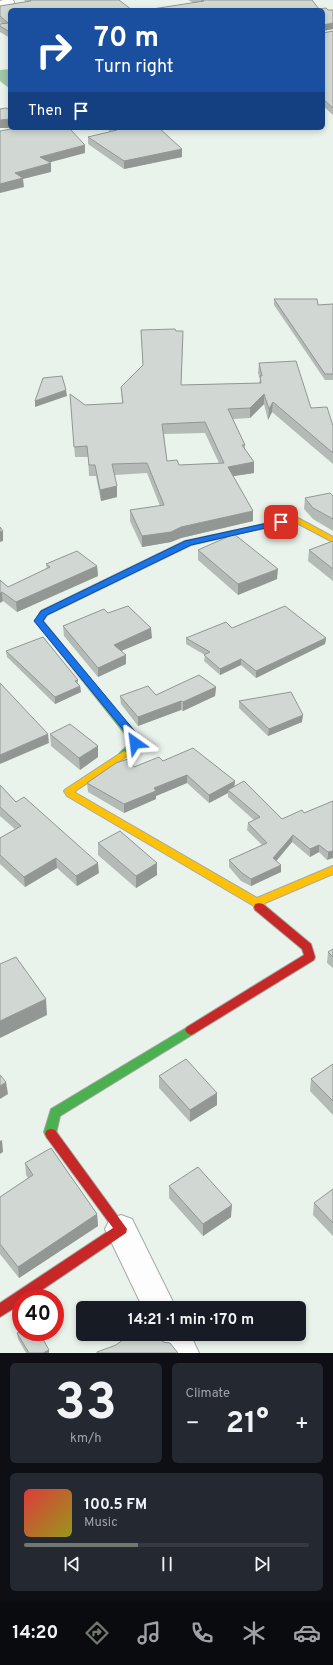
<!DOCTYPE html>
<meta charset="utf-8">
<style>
:root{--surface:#171b24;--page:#242831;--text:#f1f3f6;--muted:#9ea1a6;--line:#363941;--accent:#717872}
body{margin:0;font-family:Overpass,sans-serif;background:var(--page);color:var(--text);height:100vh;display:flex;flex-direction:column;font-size:15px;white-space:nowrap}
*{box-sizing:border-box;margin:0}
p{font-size:13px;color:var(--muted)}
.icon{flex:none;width:22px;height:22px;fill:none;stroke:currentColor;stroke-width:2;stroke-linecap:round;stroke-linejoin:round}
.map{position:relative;height:1353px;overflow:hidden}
.sheet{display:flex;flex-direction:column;gap:10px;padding:10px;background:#0d0f14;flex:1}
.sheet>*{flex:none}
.banner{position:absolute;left:8px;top:8px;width:317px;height:122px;border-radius:6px;box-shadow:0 2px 6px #0003;background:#1a4fa0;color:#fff;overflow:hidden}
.speed{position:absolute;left:12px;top:1289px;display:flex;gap:8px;font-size:20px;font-weight:700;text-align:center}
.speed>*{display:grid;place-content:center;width:52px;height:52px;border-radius:50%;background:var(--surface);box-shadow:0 2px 6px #0003;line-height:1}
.speed .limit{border:6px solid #d22;background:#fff;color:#111}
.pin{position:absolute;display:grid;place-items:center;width:34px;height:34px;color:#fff;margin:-17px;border-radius:8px;box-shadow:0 2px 6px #0006}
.me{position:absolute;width:44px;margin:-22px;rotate:329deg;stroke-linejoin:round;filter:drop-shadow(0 0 3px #0008)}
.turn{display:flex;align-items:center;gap:14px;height:84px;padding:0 20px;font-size:18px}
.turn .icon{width:52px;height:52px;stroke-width:2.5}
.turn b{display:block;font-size:28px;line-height:34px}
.then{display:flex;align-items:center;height:38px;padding:0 20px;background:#0003;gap:8px;font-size:15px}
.big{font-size:30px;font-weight:700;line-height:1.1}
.sheet .widget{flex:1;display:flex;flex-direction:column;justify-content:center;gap:6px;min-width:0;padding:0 14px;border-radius:6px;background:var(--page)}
.sheet .dial{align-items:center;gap:0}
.dial b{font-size:52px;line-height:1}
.song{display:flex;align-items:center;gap:12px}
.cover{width:48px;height:48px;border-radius:6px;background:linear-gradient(135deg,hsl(0 70% 55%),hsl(60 70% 35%))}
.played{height:4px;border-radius:2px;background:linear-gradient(90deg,var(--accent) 40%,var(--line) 40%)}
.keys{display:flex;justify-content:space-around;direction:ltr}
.heat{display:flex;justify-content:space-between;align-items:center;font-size:22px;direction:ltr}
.sheet .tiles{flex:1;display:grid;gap:10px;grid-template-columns:1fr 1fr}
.widget:last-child{grid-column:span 2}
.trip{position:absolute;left:76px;top:1301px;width:230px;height:40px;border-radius:6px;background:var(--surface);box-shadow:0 2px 6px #0003;font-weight:700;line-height:40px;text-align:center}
.tabs{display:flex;height:64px;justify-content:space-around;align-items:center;background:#090b0e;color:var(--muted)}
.tabs .icon{width:28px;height:28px}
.tabs .selected{color:var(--accent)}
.tabs b{font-size:18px;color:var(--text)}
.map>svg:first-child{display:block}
.water{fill:#a2c4a7}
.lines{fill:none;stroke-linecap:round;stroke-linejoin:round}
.street-casing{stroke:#a3aaa5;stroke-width:2}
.fast-casing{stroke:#a3aaa5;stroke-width:2}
.slow-casing{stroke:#a3aaa5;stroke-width:2}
.jam-casing{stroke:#a3aaa5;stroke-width:2}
.street{fill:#fcfdfc;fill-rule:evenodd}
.fast{fill:#4caf50;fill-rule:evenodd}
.slow{fill:#ffc107;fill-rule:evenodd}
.jam{fill:#c62828;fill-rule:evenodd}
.wall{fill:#b4bab5;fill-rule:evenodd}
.shaded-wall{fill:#929794}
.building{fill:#d1d8d3;stroke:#929794;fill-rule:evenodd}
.route{fill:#1a73e8;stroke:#114b97}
</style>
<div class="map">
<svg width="333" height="1353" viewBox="0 0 333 1353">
<rect width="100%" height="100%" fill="#e9f2eb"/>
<polygon class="water" points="10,69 10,89 0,81 0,70"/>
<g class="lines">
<defs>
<g id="street">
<polygon points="3,0 13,0 14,2 13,4 0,8 0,1"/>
<polygon points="121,1215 132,1219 176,1308 143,1308 105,1229 110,1219"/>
<polygon points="156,1334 190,1334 199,1353 164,1353"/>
</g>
<g id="fast">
<path d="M232,531L236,533L235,535L191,545L47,615L43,621L139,738L140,743C135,750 130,759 121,756L119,754C122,750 127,747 130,743L129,739L35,621L41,611L185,541Z"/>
<polygon points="191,1025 195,1027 197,1030 195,1033 60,1116 55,1138 51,1139 47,1138 44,1132 51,1109"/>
</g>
<g id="slow">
<polygon points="296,517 333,537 333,542 295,522 232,535 228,533 232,531"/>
<polygon points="124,751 129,754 127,756 74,792 257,898 333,866 333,874 265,903 263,910 259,911 255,910 254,906 67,796 64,791 66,789"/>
</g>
<g id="jam">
<polygon points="259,903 263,904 311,944 315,957 314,960 195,1033 191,1035 187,1033 185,1030 187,1027 304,955 302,949 255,910 254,907 255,904"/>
<polygon points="51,1129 55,1130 127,1229 126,1233 30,1298 21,1298 21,1304 0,1317 0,1303 113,1228 47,1138 45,1134 47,1130"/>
</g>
</defs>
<use href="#street" class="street-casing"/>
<use href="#fast" class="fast-casing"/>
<use href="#slow" class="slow-casing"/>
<use href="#jam" class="jam-casing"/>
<use href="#street" class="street"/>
<use href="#fast" class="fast"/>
<use href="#slow" class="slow"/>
<use href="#jam" class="jam"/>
</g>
<g class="wall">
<polygon points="24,0 119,0 10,10 10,38 0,32 0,24 2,24 0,22 0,6 26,2"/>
<polygon points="188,0 312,0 319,9 328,10 333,29 323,31 323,10 194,3"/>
<polygon points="333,31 333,115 323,106 323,33"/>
<polygon points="108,128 159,128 182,157 124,169 88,144 88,137 110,132 108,129"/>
<polygon points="274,299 318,305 333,304 333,380 325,380 274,305"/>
<path d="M141,330L176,331L183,341L181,385L259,383L260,379L258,373L259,363L333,426V464L272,412L268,420L264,404L250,418L233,419L245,445V449L254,473L233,476L253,511V521L181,538L171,542L142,547L130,521V510L160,506L147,473L115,475L117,497L101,501L96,476H89L88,457H75L70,394L85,405L122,403L121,387L143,366ZM205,433L219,463L179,465L167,461L164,434Z"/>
<polygon points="333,496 333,531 313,519 304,509 305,498"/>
<polygon points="333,541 333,581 308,561 309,550"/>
<polygon points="198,550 277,579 238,595 198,560"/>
<polygon points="46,564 97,566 98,576 17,612 3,601 0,580 8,587 47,569"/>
<polygon points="108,613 152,638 121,651 126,655 126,664 98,677 64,636 63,626"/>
<polygon points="232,628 326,638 325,644 256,678 241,665 220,675 204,661 205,655 186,644 186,638"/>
<polygon points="6,651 78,680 78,684 80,686 81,692 55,704 7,657"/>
<polygon points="216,687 215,696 183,711 181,710 138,726 121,704 120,696 156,695"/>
<polygon points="239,701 302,722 268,736 239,708"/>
<polygon points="50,734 98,757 80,770 51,746"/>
<polygon points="163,761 235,781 234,787 282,819 304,813 333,801 327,860 319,852 310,857 292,842 276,861 281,872 251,886 241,881 229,867 229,860 262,845 247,830 248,823 254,820 228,797 228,793 209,803 187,783 156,796 156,799 124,813 88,792 87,783 134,767"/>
<polygon points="0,785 16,802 99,873 77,886 57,868 25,887 0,864 0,838 15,829 0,816"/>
<polygon points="98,843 157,863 157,875 136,888 98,855"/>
<polygon points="333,949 333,968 327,963 328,952"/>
<polygon points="333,1064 333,1115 310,1091 311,1079"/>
<polygon points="159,1076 217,1093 217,1105 190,1122 159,1088"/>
<polygon points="25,1163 97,1214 98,1226 19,1278 0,1254 0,1197 28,1178 26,1175"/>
<polygon points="169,1186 231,1217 203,1236 169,1198"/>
<polygon points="333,1189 333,1236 313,1215 314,1203"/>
<polygon points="17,1333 49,1350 49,1353 26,1353 18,1339"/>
</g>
<g class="shaded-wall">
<polygon points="333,23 333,29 323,31 323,25"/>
<polygon points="10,119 10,128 0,128 0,120"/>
<polygon points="85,145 85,153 40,165 40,157"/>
<polygon points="182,149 182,157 124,169 124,161"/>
<polygon points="51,163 51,172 23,179 24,187 0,193 0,184 15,173"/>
<polygon points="66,390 67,396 35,407 35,401"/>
<polygon points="264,394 264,404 250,418 250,408"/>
<polygon points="273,402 272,412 268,420 269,409"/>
<polygon points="254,462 254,473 228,477 228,467"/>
<polygon points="117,486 117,497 101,501 100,490"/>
<polygon points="253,511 253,521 181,538 171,542 142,547 142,536"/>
<polygon points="3,531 3,541 0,542 0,532"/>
<polygon points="97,566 98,576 17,612 16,602"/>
<polygon points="278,569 277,579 238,595 238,584"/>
<polygon points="2,592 3,601 0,603 0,593"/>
<polygon points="151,628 152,638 114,654 114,645"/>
<polygon points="326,638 325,644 256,678 256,671"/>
<polygon points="126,655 126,664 98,677 98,668"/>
<polygon points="241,659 241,665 220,675 220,669"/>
<polygon points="80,686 81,692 55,704 55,697"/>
<polygon points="216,687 215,696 183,711 183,702"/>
<polygon points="181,701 181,710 138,726 138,717"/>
<polygon points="303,715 302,722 268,736 269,729"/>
<polygon points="48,734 49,743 0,764 0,755"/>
<polygon points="98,746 98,757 80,770 79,758"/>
<polygon points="187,775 187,783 156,796 156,799 124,813 124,804 154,788"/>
<polygon points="235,781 234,790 228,790 228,793 209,803 209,795"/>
<polygon points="293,835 292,842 273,865 273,858"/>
<polygon points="319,845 319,852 310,857 310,849"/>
<polygon points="333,851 333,858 327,860 328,852"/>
<polygon points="56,858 57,868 25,887 24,877"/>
<polygon points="98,863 99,873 77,886 76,876"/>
<polygon points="157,863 157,875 136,888 136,876"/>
<polygon points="281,865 281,872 251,886 251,879"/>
<polygon points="46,999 47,1015 0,1038 0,1021"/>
<polygon points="6,1082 8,1094 0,1099 0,1086"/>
<polygon points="217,1093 217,1105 190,1122 190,1110"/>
<polygon points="2,1140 3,1152 0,1154 0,1141"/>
<polygon points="232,1205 231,1217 203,1236 203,1224"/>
<polygon points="97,1214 98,1226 19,1278 18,1267"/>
<polygon points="49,1350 49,1353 43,1353"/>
</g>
<g class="building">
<polygon points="30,0 119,0 132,10 10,10 10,32 0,26 0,24 8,23 0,16 0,6 31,1"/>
<polygon points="201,0 312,0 319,9 326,8 328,10 333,10 333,23 323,25 323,10 146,10 204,1"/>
<polygon points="333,31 333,108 323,99 323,33"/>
<polygon points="6,108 10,110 10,119 0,120 0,109"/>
<polygon points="16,128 69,128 85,145 40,157 51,163 15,173 23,178 0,184 0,131"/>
<polygon points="114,128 159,128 182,149 124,161 88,137 117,130"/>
<polygon points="274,299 317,299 318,305 333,304 333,374 325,374"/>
<path d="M175,329L176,331H183L181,385L261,383L260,376H262L259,363L296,361L311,408L327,407L333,426V453L273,402L269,409L264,394L250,408L228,409L245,445H242L254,462L228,467L253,511L181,527L171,532L142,536L130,510L164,505L147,463L112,464L117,486L100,490L95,465H89L87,446L74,447L70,394L85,405L123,403L121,387L143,365L141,330ZM205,422L224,463L179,465L177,460L167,461L162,424Z"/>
<polygon points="62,376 66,390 35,401 43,378"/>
<polygon points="330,493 333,496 333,519 313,508 305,498"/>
<polygon points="0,527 3,531 0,532"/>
<polygon points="234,534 278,569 238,584 198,550"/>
<polygon points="333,541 333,569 309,550"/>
<polygon points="77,551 97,566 16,602 2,592 0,593 0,580 8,587 50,567 46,564"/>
<polygon points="128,606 151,628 114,645 126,655 98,668 63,626 104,609 108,613"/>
<polygon points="285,606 326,638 256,671 241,659 220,669 204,655 210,652 186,638 226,622 232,628"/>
<polygon points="43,637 78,680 75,681 80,686 55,697 6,651"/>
<polygon points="199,675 216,687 183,702 181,701 138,717 120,696 148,686 156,695"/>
<polygon points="0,683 48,734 0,755"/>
<polygon points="291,692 303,715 269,729 239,701"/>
<polygon points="70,724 98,746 79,758 50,734"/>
<polygon points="193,748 235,781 209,795 187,775 154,788 156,791 124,804 87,783 116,763 128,759 134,767 159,757 163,761"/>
<polygon points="244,781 282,819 302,810 304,813 333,801 333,851 328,852 319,845 310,849 293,835 273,858 281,865 251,879 242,873 229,860 267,843 248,823 260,817 228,790"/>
<polygon points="0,785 16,802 24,797 98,863 76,876 56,858 24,877 0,855 0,838 21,826 0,807"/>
<polygon points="120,831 157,863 136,876 98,843"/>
<polygon points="333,949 333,957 328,952"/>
<polygon points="16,957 46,999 0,1021 0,964"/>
<polygon points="186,1059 217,1093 190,1110 159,1076"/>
<polygon points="333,1064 333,1101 311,1079"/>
<polygon points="0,1075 6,1082 0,1086"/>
<polygon points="51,1148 97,1214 18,1267 0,1244 0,1197 33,1175 25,1163"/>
<polygon points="198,1167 232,1205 203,1224 169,1186"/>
<polygon points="333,1189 333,1223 314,1203"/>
<polygon points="21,1331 21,1332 39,1332 49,1350 43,1353 29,1353 17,1333"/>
<polygon points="131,1334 159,1334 163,1342 170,1343 178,1353 97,1353 97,1352 116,1345"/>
</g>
<polygon class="route" points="281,520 285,522 283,524 191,545 47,615 43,621 138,735 140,743 138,745 132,745 130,738 34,621 41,611 185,541"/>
</svg>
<div class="speed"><div class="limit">40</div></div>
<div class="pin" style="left:281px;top:522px;background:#d93025"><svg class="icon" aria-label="arrive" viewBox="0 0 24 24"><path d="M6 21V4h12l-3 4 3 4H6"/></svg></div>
<svg class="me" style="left:135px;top:743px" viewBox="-20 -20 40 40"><path d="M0-17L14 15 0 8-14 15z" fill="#1a73e8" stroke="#fff" stroke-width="4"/></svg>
<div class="trip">14:21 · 1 min · 170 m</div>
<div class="banner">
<div class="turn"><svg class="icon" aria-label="right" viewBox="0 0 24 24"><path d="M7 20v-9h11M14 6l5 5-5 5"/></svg><div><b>70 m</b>Turn right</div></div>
<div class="then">Then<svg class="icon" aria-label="arrive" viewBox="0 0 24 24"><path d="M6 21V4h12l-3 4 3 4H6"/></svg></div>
</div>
</div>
<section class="sheet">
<div class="tiles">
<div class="widget dial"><b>33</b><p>km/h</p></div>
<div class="widget"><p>Climate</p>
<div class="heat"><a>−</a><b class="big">21°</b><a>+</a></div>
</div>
<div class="widget">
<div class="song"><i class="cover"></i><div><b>100.5 FM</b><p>Music</p></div></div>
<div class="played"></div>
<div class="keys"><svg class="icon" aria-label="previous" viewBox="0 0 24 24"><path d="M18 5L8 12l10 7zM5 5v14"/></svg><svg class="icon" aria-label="pause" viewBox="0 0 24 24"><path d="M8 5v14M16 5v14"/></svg><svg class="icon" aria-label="next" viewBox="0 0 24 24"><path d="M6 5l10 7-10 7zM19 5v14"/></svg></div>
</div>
</div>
</section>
<nav class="tabs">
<b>14:20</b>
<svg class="icon selected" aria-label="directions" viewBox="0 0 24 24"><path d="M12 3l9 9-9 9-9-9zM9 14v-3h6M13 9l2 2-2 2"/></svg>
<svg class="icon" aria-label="music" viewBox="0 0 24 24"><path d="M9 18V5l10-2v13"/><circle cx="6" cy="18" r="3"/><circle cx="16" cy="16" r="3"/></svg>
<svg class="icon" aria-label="phone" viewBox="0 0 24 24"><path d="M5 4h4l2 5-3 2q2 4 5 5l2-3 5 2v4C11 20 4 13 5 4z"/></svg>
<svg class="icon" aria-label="climate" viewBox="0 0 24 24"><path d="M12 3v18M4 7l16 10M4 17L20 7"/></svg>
<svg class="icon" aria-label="car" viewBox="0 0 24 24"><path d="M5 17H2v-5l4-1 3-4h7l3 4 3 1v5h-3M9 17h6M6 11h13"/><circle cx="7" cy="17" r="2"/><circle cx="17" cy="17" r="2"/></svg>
</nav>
